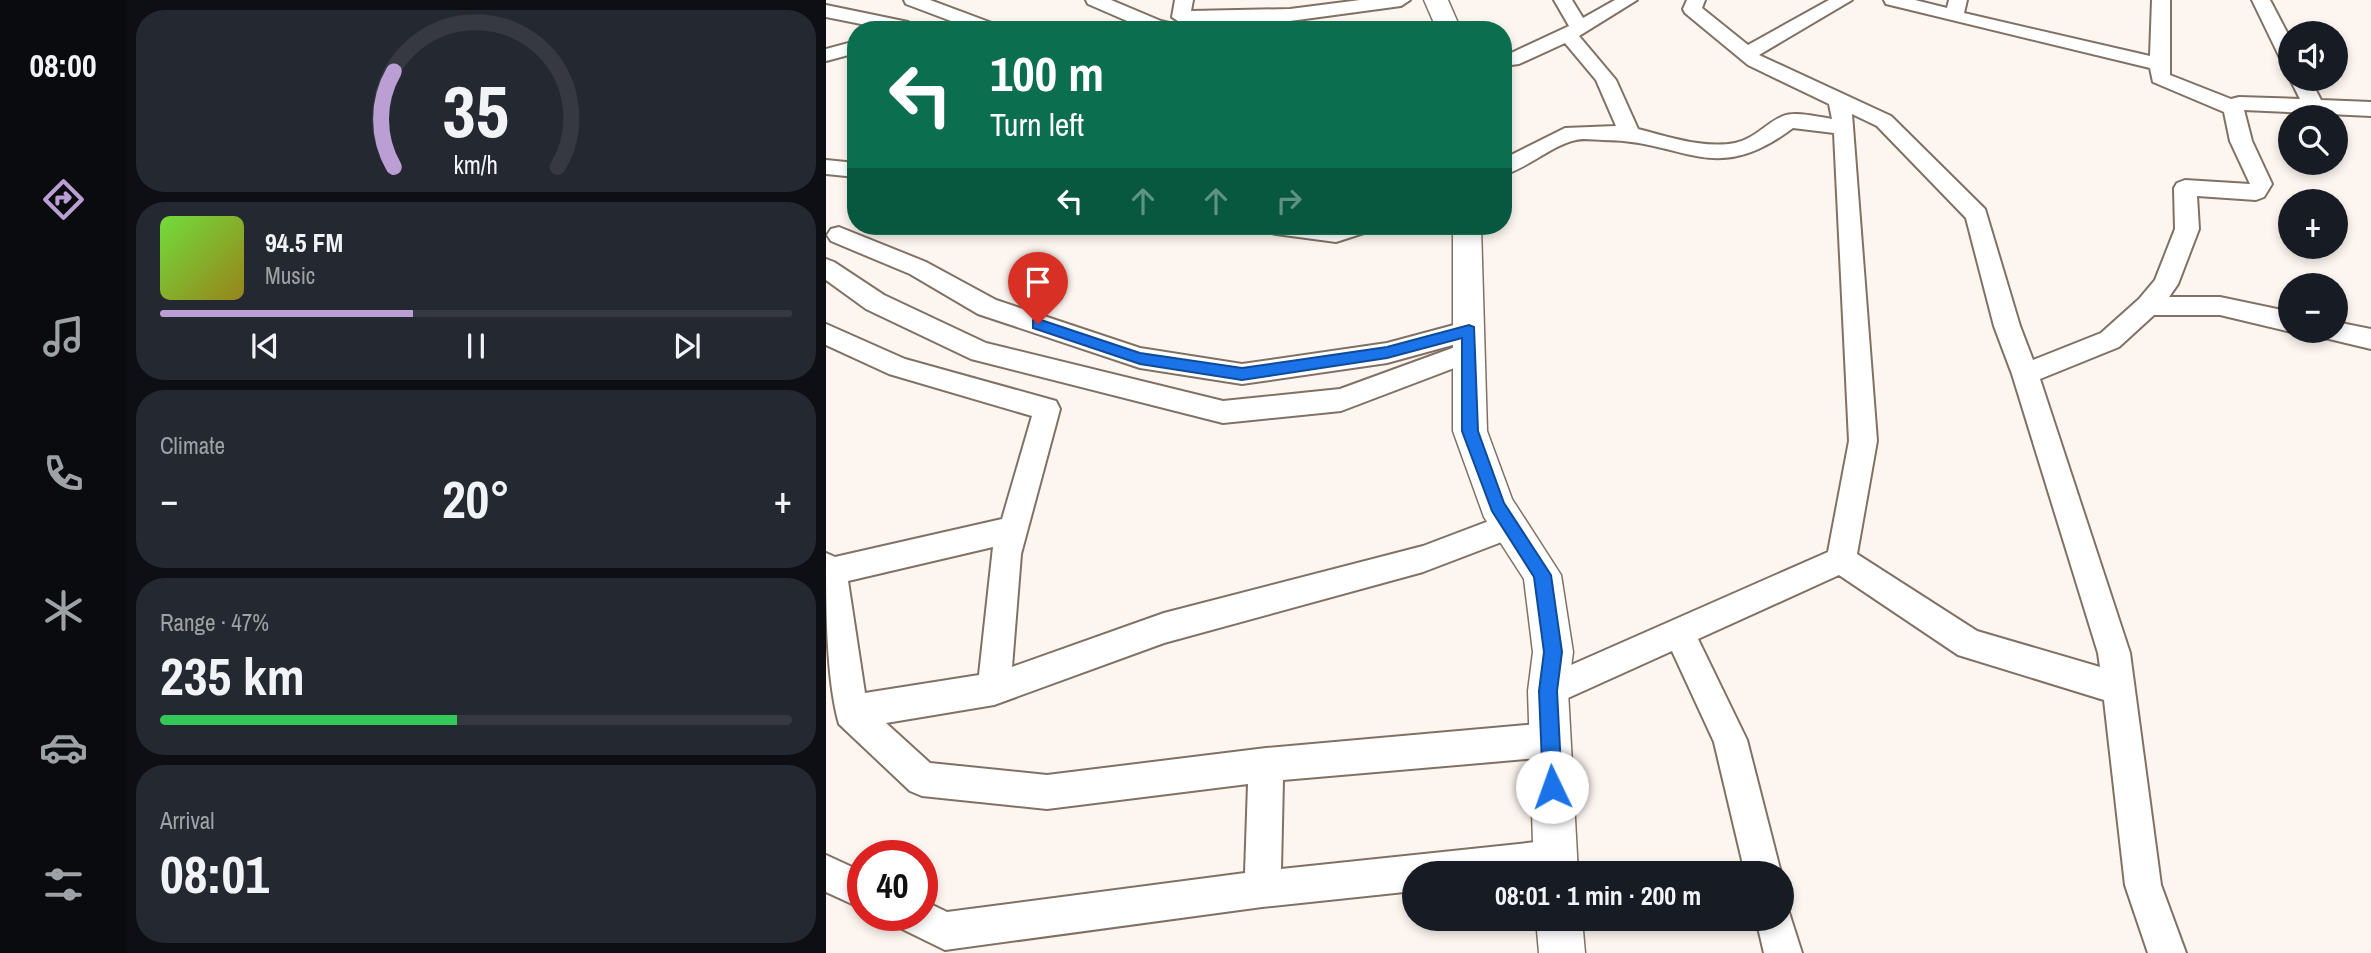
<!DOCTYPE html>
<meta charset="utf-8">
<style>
:root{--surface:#171b24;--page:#242831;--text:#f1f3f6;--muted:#9ea1a6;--line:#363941;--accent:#ba9ed4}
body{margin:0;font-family:"Archivo Narrow",sans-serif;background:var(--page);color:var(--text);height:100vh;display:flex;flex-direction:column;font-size:26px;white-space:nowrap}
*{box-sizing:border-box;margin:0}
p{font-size:23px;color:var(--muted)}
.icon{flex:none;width:38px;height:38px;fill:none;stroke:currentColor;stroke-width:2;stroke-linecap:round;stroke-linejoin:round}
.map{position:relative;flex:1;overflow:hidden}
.sheet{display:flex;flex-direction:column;gap:10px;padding:10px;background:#0d0f14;width:700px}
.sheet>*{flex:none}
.top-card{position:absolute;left:21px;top:21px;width:665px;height:214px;border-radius:28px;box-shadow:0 4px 10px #0003;background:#0b6e4f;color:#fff;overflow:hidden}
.controls{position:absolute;left:1452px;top:21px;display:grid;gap:14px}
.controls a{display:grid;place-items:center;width:70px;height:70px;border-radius:50%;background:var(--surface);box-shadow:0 4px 10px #0003;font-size:35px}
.speed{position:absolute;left:21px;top:840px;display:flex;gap:14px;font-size:35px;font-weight:700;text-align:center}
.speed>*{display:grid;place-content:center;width:91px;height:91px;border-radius:50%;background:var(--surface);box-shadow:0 4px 10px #0003;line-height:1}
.speed .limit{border:10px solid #d22;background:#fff;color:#111}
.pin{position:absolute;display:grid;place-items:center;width:60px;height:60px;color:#fff;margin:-72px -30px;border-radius:50% 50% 50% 0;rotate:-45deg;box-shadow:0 0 7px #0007}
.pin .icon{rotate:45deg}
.me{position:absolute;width:77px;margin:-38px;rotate:357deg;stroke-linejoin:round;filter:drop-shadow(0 0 5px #0008)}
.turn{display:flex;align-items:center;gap:24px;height:147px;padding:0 28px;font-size:32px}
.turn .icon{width:91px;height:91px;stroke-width:2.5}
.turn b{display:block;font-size:49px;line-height:60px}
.lanes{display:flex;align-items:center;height:66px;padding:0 28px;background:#0003;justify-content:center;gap:35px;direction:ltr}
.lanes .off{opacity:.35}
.big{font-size:52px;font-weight:800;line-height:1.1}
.sheet .card{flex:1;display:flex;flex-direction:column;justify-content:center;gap:10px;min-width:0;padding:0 24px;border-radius:28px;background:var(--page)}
.sheet .dial{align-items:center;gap:0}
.dial svg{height:182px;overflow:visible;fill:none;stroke:var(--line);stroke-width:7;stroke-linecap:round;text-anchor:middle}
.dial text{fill:var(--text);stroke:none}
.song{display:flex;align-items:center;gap:21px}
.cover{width:84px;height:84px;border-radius:10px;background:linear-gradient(135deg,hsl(100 70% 55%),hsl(50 70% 35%))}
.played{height:7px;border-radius:4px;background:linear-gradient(90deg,var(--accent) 40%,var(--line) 40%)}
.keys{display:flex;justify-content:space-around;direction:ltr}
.heat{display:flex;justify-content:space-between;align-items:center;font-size:38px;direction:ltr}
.charge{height:10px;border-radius:5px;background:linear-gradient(90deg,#34c759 47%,var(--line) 0)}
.trip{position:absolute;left:576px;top:861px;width:392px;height:70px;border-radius:35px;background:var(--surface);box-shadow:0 4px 10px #0003;font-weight:800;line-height:70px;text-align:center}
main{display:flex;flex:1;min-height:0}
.dock{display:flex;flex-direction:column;width:126px;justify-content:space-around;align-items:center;background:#090b0e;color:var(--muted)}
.dock .icon{width:49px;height:49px}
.dock .on{color:var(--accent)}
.dock b{font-size:32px;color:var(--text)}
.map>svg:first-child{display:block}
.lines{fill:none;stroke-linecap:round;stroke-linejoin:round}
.minor-casing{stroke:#807164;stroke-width:4}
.tertiary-casing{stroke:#807164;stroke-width:3}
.minor{fill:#fff;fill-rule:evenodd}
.tertiary{fill:#fff;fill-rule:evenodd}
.route{fill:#1a73e8;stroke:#114b97;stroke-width:2}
</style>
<main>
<nav class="dock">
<b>08:00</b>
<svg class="icon on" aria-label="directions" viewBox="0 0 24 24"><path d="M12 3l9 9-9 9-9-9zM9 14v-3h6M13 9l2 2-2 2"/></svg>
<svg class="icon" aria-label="music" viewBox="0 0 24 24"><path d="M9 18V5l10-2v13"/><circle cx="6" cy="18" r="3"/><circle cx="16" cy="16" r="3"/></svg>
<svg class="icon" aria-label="phone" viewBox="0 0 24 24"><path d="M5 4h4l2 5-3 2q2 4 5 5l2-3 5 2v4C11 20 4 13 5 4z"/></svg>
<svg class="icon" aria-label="climate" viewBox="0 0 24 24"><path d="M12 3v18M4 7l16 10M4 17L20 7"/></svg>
<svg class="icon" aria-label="car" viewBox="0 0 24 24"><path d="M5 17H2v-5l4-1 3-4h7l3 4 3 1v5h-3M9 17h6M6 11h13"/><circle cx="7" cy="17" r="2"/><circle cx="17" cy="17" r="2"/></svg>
<svg class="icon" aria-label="filters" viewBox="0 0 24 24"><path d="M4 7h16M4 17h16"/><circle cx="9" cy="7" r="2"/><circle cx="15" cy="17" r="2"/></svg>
</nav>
<section class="sheet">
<div class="card dial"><svg viewBox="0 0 100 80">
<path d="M14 69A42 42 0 1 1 86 69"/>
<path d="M14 69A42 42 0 0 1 14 27" stroke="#ba9ed4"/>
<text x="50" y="56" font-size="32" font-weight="700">35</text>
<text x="50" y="72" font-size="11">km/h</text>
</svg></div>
<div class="card">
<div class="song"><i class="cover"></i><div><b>94.5 FM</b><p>Music</p></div></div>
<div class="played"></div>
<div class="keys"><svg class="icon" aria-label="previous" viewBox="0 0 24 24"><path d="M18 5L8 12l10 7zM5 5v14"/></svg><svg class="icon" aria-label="pause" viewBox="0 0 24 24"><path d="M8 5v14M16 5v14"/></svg><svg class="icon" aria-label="next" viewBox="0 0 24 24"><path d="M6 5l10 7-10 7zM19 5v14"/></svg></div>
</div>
<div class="card"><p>Climate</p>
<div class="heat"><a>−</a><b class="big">20°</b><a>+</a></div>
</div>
<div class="card"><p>Range · 47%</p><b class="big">235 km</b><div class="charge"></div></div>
<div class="card"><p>Arrival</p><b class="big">08:01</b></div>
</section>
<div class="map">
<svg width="1545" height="953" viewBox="0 0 1545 953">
<rect width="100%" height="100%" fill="#fdf6f0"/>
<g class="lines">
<defs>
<g id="minor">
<polygon points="78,0 104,0 174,26 176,30 149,30 80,4"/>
<polygon points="260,0 285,0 335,21 355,26 357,30 322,30 262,4"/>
<polygon points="349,0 367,0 365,11 464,9 534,0 584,0 575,6 464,21 355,23 346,17"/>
<path d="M728,0H746L757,18L789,0H811L753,36L790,80L812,129C843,137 878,149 909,143C929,139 940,123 957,116C970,111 992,117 1006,119L1003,104L922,65L859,13L857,9L861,0H879L876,8L922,45L1003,0H1026L933,55L1065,116L1159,209L1194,326L1207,360L1275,333L1313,299L1329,280L1349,229L1348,188L1351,183L1359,180L1424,184L1404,141L1398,112L1327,82L1324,68L1060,4L1058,0H1089L1121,8L1123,0H1141L1138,13L1324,56L1326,0H1344V75L1405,99L1413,97L1474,99L1464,79L1465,78L1484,79L1495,100L1545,102V116L1418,110L1426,141L1446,184L1438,197L1430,200L1371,196L1373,229L1352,284L1343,297H1394L1465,312V331H1467L1465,332L1394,315H1328L1293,347L1214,379L1304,653L1335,885L1360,953H1322L1299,885L1278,700L1132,655L1013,575L872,639L921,740L955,873H919L888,742L846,651L722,707L711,702L706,691L711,680L1002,552L1023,441L1008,133L967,128C887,188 859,140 777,140C769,140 758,138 750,140C726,145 702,168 677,175V159L739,128L790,126L770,80L739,43L693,64L677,66V54H683L743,26ZM1026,114L1051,126L1140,218L1168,326L1186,374L1272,653L1274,667L1151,631L1031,554L1051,441Z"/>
<polygon points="1426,0 1444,0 1465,40 1465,66 1455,60"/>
<polygon points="0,5 82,22 86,30 65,30 0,17"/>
<polygon points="30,41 30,53 0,61 0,49"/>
<polygon points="0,160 30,163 30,177 0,174"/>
<polygon points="438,226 545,226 541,232 510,242 450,234 442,232"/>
<polygon points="13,227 100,262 170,300 314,348 416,364 561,343 643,321 652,324 656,331 652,338 561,363 416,384 314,368 152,314 84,274 5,241 1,235 5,229"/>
<polygon points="0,259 8,262 58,295 160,343 397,401 514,389 643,342 652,345 656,352 652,359 515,411 397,423 145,359 40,309 0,280"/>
<polygon points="1510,322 1545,329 1545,349 1499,338 1496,331 1510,331"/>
<path d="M0,324L79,359L230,401L234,409L195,554L186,667L338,613L597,546L684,513L694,517L698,526L694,535L597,572L338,643L168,705L60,723L104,763L221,775L440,748L724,723L736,728L741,740L736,752L724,757L457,780L455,869L730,840L743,845L748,858L743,871L736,873H588V891L436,907L119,950L74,928L69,915H96V900L121,912L419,873L422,784L221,809L96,796L84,791L13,724C0,678 0,603 0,553L9,557L176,519L206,416L63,374L0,345ZM167,547L153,675L39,693L22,581Z"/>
<polygon points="0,855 37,872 37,909 0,892"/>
<polygon points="956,904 961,906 976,953 938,953 930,919 956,919"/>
</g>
<g id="tertiary">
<polygon points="598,0 622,0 635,30 611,30"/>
<polygon points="627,226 655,226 661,431 686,499 735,575 747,652 742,691 752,873 708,873 702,691 707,652 698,579 658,517 627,431"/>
<polygon points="710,919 756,919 759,953 713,953"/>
</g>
</defs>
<use href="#minor" class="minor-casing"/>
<use href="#tertiary" class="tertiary-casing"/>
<use href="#minor" class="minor"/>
<use href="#tertiary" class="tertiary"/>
</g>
<polygon class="route" points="212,319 314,353 416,368 561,347 643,325 648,327 652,431 678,503 725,575 736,652 731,691 736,787 733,794 726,797 719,794 717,787 713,691 718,652 708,577 666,511 636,431 636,338 561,358 416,380 314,364 207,328 207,320"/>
</svg>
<div class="controls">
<a><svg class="icon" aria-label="sound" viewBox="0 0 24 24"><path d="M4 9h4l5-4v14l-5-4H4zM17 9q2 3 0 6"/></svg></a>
<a><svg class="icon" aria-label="search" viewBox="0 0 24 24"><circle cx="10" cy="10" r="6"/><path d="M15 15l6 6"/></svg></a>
<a>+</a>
<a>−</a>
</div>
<div class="speed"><div class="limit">40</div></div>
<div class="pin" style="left:212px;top:324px;background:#d93025"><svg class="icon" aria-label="arrive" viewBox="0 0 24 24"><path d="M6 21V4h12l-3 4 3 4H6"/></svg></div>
<svg class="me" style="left:726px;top:787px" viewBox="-20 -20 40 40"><circle r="19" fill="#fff"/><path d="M0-13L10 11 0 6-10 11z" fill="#1a73e8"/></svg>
<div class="trip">08:01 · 1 min · 200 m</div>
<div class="top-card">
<div class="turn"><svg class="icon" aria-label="left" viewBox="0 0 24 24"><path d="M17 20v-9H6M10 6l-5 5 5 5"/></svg><div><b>100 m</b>Turn left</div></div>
<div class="lanes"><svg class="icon" aria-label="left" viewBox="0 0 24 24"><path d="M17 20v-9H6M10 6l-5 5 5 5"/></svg><svg class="icon off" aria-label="ahead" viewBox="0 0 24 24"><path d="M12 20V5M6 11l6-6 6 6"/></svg><svg class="icon off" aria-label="ahead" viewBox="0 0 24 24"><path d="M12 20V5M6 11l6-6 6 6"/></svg><svg class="icon off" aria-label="right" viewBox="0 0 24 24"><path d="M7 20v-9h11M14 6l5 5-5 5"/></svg></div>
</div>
</div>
</main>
